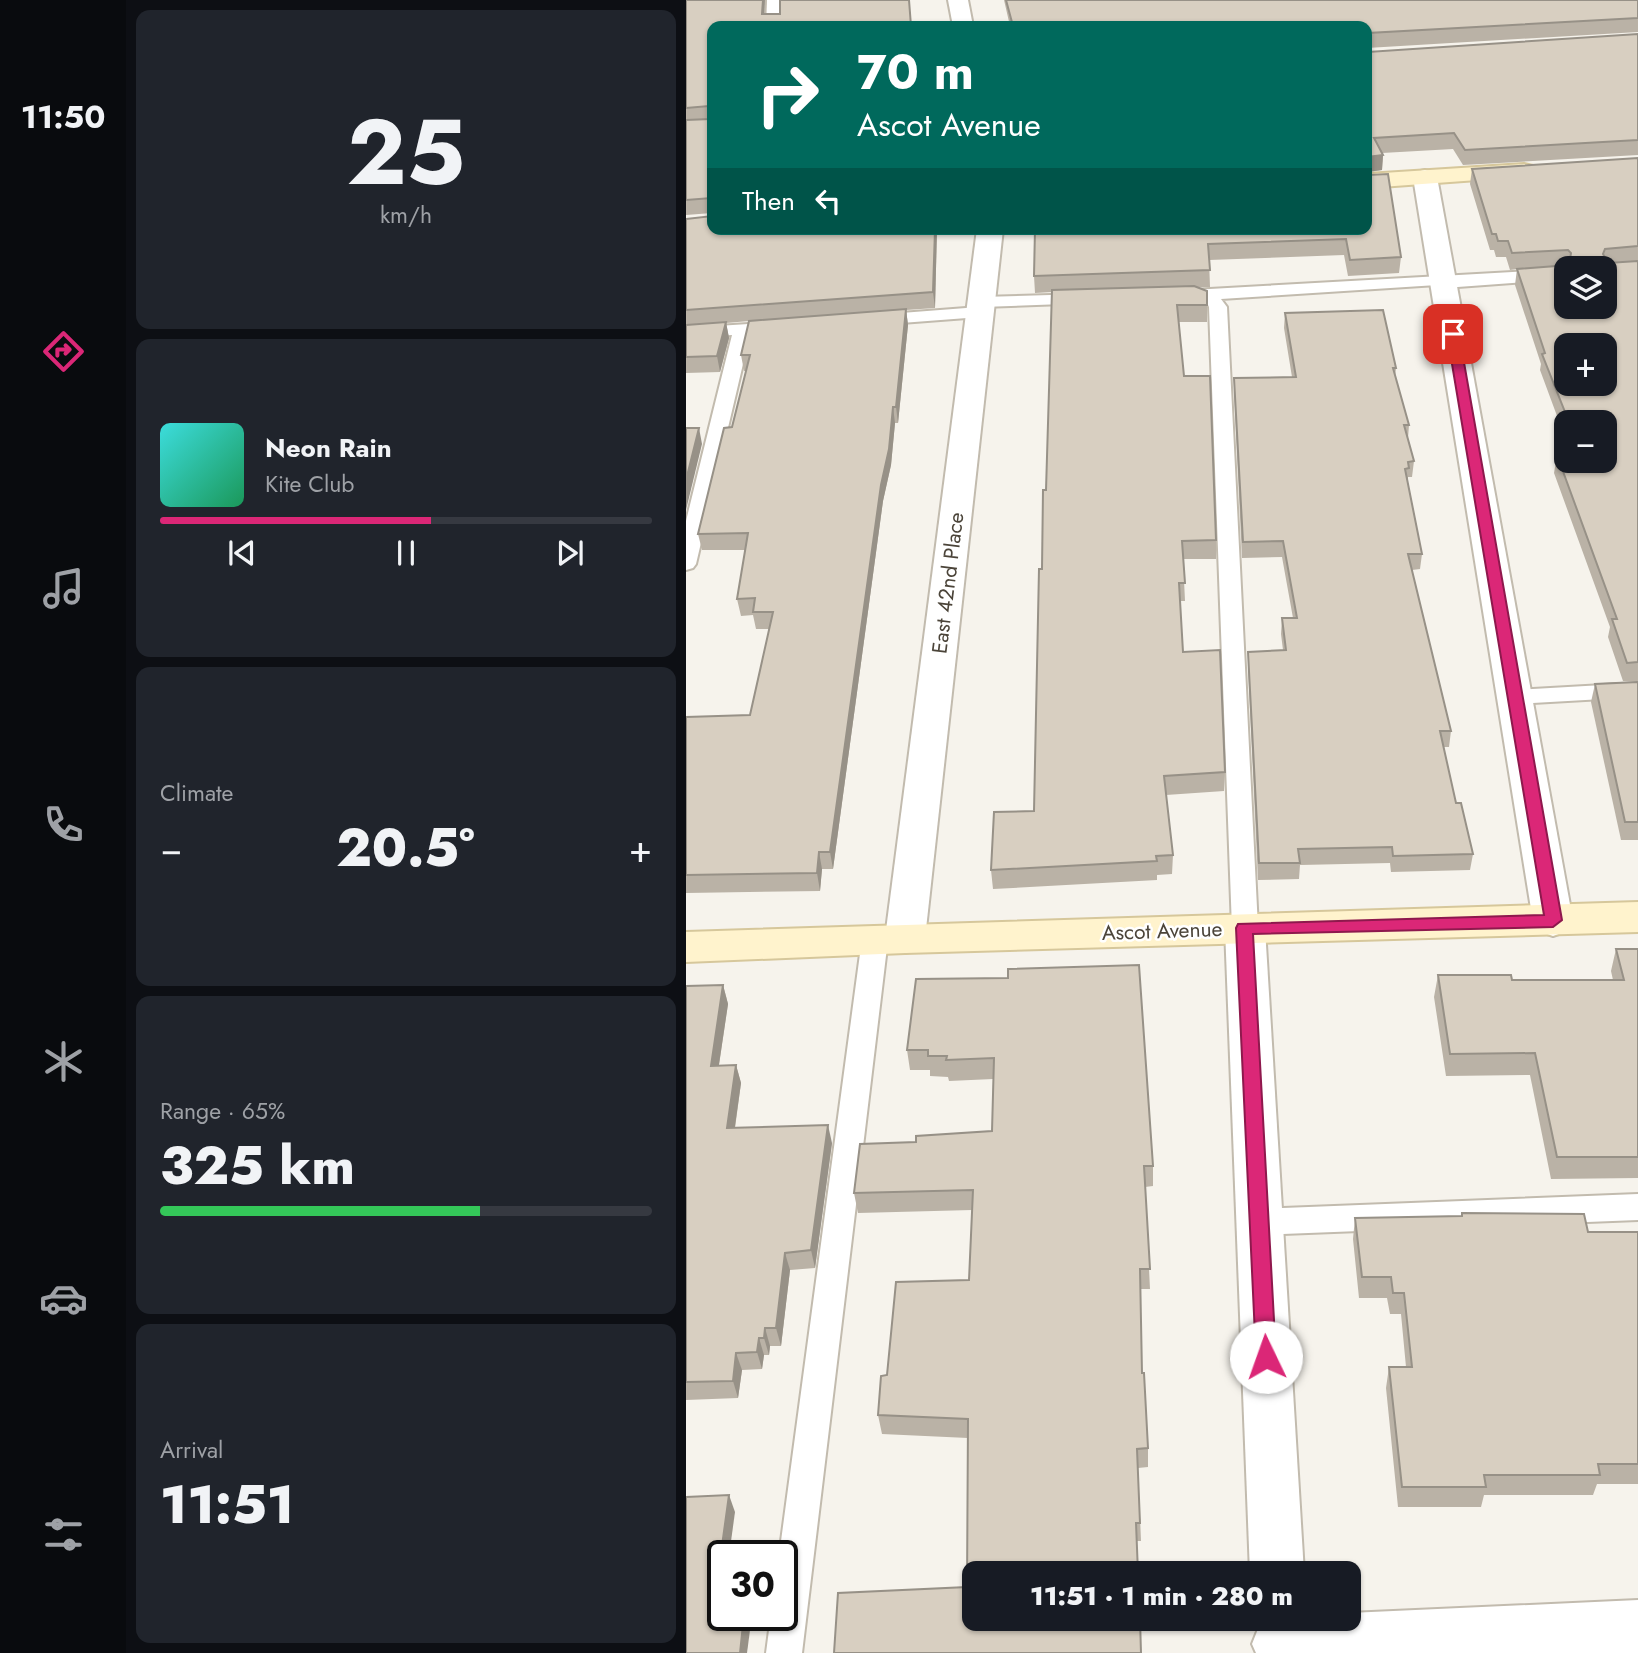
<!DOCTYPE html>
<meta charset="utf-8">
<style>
:root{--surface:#171b24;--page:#20242c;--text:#f1f3f6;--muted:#9ea1a6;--line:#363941;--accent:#db2777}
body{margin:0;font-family:Jost,sans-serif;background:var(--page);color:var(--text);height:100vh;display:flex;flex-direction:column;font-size:26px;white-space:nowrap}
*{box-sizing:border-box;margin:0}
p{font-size:23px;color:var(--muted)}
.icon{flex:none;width:38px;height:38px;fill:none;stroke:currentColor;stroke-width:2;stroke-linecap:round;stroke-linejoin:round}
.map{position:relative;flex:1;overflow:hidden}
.sheet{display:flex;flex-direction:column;gap:10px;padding:10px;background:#0d0f14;width:560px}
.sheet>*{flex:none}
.banner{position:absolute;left:21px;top:21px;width:665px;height:214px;border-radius:14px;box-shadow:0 2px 5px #0004;background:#00695c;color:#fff;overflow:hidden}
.buttons{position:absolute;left:868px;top:256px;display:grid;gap:14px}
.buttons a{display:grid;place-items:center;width:63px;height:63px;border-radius:14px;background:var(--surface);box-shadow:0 2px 5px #0004;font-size:35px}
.speed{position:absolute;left:21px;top:1540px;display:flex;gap:14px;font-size:35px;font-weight:700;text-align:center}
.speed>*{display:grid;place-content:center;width:91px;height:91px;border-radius:50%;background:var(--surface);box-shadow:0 2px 5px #0004;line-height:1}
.speed .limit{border:4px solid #111;border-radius:10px;background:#fff;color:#111}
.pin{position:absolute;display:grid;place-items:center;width:60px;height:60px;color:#fff;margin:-30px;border-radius:14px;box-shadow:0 4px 10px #0006}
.me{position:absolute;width:77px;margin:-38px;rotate:357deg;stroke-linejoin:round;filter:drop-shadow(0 0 5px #0008)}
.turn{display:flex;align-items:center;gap:24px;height:147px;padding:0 35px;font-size:32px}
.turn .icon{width:91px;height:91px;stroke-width:2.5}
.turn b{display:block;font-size:49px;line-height:60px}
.then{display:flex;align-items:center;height:66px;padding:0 35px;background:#0003;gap:14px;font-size:26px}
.big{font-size:52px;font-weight:800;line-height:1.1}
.sheet .widget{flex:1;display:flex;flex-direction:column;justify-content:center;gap:10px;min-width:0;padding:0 24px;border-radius:14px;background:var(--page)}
.sheet .dial{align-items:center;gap:0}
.dial b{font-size:91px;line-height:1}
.song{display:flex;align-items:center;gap:21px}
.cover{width:84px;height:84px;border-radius:10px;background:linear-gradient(135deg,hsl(180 70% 55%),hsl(150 70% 35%))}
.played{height:7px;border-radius:4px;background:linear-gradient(90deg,var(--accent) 55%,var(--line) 55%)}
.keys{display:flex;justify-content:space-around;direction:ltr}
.heat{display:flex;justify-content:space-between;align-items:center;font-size:38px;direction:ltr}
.charge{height:10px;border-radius:5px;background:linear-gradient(90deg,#34c759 65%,var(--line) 0)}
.trip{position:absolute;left:276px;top:1561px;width:399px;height:70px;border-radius:14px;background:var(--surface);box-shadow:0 2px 5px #0004;font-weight:800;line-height:70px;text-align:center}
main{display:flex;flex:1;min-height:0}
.tabs{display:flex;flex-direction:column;width:126px;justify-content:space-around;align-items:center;background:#090b0e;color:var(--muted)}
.tabs .icon{width:49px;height:49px}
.tabs .on{color:var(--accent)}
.tabs b{font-size:32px;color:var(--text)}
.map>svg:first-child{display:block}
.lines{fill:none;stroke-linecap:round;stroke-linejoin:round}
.lane-casing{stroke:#c2bbae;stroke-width:4}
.street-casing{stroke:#c2bbae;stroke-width:4}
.secondary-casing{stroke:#d6c79b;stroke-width:4}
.lane{fill:#fff;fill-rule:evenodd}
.street{fill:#fff;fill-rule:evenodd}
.secondary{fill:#fff3cd;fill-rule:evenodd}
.wall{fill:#bab2a6;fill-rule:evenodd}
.shaded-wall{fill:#979187}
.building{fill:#d8cfc1;stroke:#979187;stroke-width:2;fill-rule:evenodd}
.route{fill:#db2777;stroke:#8e194d;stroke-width:2}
.labels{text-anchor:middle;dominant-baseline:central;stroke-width:5;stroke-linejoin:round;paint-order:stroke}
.street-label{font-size:21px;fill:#4b4439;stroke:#fff}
</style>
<main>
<nav class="tabs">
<b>11:50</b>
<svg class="icon on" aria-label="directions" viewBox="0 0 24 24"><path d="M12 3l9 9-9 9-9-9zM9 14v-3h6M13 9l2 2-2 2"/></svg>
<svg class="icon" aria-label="music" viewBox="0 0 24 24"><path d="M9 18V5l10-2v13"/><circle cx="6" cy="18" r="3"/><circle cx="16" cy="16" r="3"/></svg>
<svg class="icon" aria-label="phone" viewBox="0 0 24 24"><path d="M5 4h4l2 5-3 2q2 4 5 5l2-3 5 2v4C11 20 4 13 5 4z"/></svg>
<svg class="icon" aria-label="climate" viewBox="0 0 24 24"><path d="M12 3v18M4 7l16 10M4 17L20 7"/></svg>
<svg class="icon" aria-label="car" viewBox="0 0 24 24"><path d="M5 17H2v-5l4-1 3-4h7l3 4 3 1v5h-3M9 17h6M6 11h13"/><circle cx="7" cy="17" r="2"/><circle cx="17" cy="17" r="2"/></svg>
<svg class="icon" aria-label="filters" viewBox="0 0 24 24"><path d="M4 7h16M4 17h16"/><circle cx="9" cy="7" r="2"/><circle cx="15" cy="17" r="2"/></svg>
</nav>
<section class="sheet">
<div class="widget dial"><b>25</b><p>km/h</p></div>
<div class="widget">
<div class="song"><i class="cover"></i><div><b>Neon Rain</b><p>Kite Club</p></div></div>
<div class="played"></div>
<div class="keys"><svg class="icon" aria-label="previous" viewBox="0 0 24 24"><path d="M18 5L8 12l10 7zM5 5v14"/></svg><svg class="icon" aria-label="pause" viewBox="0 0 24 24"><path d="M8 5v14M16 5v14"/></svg><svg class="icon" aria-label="next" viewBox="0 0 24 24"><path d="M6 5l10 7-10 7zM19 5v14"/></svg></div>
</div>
<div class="widget"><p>Climate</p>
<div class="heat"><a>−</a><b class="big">20.5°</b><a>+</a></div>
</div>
<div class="widget"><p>Range · 65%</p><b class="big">325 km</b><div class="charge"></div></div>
<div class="widget"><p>Arrival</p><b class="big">11:51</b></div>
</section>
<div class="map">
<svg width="952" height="1653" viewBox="0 0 952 1653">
<rect width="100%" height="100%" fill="#f6f3ec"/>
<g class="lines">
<defs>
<g id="lane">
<polygon points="81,0 95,0 94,26 80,26"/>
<polygon points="880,269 880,279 758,288 751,285 535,299 541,307 572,928 568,935 559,938 550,935 546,928 523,307 521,303 488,301 479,296 488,291"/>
<polygon points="399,294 405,295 408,299 405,303 296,307 303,312 294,317 189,325 180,320 189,315 293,307 286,302 295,297"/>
<polygon points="94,322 100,323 103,327 100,331 64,334 10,564 7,568 0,570 0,521 46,335 0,338 0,328"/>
<polygon points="952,683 952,697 829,704 821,702 818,697 821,692 829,690"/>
<polygon points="189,929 198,932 202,939 116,1653 80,1653 85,1615 96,1615 96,1556 93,1556 176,939 180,932"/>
<polygon points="952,1194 952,1220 573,1235 562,1231 558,1222 562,1213 573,1209"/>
</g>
<g id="street">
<polygon points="262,0 282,0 287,26 267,26"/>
<polygon points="739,170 748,172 751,177 887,921 881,931 867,936 853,931 847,921 727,177 730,172"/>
<polygon points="291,229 317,229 239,938 233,949 219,953 205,949 199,938"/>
<polygon points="559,913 573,917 579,928 618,1573 564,1573 539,928 545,917"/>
<polygon points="952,1600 952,1653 570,1653 566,1644 574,1624 587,1619 663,1619 663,1613"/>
</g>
<g id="secondary">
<polygon points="838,164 847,166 850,171 847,176 681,188 681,174"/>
<polygon points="952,902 952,932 219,953 0,962 0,932"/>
</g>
</defs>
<use href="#lane" class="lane-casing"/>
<use href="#street" class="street-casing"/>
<use href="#secondary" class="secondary-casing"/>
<use href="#lane" class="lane"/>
<use href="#street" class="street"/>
<use href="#secondary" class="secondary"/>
</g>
<g class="wall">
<polygon points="0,0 79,14 26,26 26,213 0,215"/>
<polygon points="318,0 952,0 952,32 681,48 681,26 324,26"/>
<polygon points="952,34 952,155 777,165 767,149 696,153 697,155 696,170 681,172 681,51 682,52"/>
<path d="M952,158V681H937L922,637L924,627L868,473L871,455H875L869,441L872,424H874L854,370L855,364L829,285L831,269L824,270L820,257H810L808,250H804L784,184L786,169ZM880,422H919L880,460Z"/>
<polygon points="0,219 26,229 251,229 249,308 220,310 222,325 212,423 209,423 205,465 197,501 147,869 136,869 134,891 0,893 0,717 64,715 83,629 70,629 67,615 55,616 51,599 59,550 16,550 12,534 46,427 60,371 58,371 55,355 63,321 40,323 43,338 34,372 0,373"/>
<polygon points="349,229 681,229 715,257 713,273 662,276 658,255 523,260 524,287 511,287 521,305 521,322 493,322 498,376 530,540 530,559 497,559 499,601 494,601 497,652 539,772 538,791 480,795 487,855 486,874 471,875 471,880 307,889 305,870 348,811 356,569 360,490 366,292 349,293 348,276"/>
<polygon points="599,313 710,368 709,377 723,425 722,438 728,461 726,477 722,477 722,483 736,554 734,569 726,570 765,731 763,747 757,747 770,803 787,854 784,870 705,872 704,863 614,865 613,879 572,880 562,668 562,652 597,650 595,634 596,618 607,618 596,557 556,558 548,393 548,378 606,377 598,328"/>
<polygon points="952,682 952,840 935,840 905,702 909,684"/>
<polygon points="930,949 952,949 952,1178 865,1179 844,1075 760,1076 748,997 752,975 826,980 927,980 925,971"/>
<polygon points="230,979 467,1166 467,1186 459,1187 464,1289 454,1289 456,1373 462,1448 462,1467 452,1468 455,1541 451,1541 281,1587 282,1438 196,1434 192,1415 201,1375 283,1280 286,1210 172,1213 168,1193 230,1142 306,1131 307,1079 263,1081 262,1077 244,1076 244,1070 224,1070 221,1050"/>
<polygon points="37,985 42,1004 33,1065 50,1065 55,1083 49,1128 146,1143 129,1268 104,1270 95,1346 84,1346 83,1355 78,1355 76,1369 56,1370 52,1398 0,1400 0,986"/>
<polygon points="776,1213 902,1232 952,1232 952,1484 911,1484 907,1495 798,1495 795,1507 712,1507 700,1388 703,1367 720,1367 715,1314 704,1314 701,1298 673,1298 667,1239 669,1218 775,1216"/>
</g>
<g class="shaded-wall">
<polygon points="77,0 79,0 78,26 76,14"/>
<polygon points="697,155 696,170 681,172 681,157"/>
<polygon points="249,229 251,229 249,308 247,292"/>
<polygon points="220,309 222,325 212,423 210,407"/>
<polygon points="40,322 43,338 34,372 31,356"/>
<polygon points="207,407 209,423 205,465 197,501 147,869 144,852 195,485"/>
<polygon points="13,428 16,444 0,510 0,480"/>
<polygon points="133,852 136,869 134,891 131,873"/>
<polygon points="37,985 42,1004 30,1084 25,1066"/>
<polygon points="50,1065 55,1083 46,1147 41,1128"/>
<polygon points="142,1125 146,1143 129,1268 125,1250"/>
<polygon points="99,1253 104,1270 95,1346 90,1328"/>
<polygon points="79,1328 84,1346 83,1355 78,1338"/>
<polygon points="73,1338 78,1355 76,1369 71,1352"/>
<polygon points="50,1353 56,1370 52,1398 47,1381"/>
<polygon points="43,1495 49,1512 43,1556 35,1553"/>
<polygon points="58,1615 66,1615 61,1653 54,1653"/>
</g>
<g class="building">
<polygon points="0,0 77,0 76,14 94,14 94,0 223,0 225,26 26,26 26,211 25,198 0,200 0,120 24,119 26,109 23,106 0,108"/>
<polygon points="320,0 952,0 952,18 682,33 681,41 681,26 327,26"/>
<polygon points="952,34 952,140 779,150 768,133 688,138 697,155 681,157 681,51 682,52"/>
<path d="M952,158V246L919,249L917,254L922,263L952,261V662L941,663L926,619H931L871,455H880V460H919V422H883L856,354L859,353L831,269L883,265L885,253L882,250L826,253L822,241H812L810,234H806L786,169ZM880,268H919V306H880ZM880,345H919V383H880Z"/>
<polygon points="681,173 682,175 702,174 715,257 664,260 660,239 522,244 524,270 348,276 349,229 681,229"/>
<polygon points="26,216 26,229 249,229 247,292 0,310 0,219"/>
<polygon points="508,286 521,291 521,305 491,305 498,376 524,376 530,540 496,541 499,583 493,583 497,652 534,650 539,772 478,776 487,855 470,856 471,861 305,870 308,812 348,811 353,569 356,569 357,490 360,490 366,290"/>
<polygon points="220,309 210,407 207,407 203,449 195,485 144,852 133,852 131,873 0,875 0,717 64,715 87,612 67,612 69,598 51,599 62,533 12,534 38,428 46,427 64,355 55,355 63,321"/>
<polygon points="697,310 710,368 707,368 723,425 718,425 728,461 722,462 723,468 719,469 736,554 722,554 765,731 754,731 770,803 775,803 787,854 707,856 706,847 612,849 614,863 573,863 562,652 600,650 596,618 611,618 597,541 557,542 548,378 610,377 599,313"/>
<polygon points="40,322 31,356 0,357 0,325"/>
<polygon points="872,424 880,424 880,443"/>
<polygon points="0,428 13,428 0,480"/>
<polygon points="952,682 952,822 939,822 909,684"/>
<polygon points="930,949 952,949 952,1157 871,1157 849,1053 764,1054 752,975 825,975 826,980 938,980"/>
<polygon points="453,965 467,1166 458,1166 464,1269 454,1269 456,1373 458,1373 462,1448 451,1449 454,1523 450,1523 452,1573 289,1573 289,1619 454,1619 455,1653 148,1653 152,1593 281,1587 282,1419 192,1415 195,1376 201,1375 210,1282 283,1280 287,1190 168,1193 174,1144 230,1142 230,1136 306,1131 308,1058 260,1060 261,1056 242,1056 242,1050 221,1050 230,979 322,978 322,969"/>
<polygon points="37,985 25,1066 50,1065 41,1128 142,1125 125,1250 99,1253 90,1328 79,1328 78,1338 73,1338 71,1352 50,1353 47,1381 0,1382 0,986"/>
<polygon points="776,1213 898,1214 902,1232 952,1232 952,1464 912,1464 914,1475 798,1475 800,1487 716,1487 703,1367 726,1367 718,1293 707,1293 705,1277 676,1277 669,1218 776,1216"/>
<polygon points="43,1495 35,1553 65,1554 65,1556 37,1556 37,1615 58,1615 54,1653 0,1653 0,1497"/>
</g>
<polygon class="route" points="767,331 773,334 876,920 867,927 567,934 590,1357 587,1363 580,1366 573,1363 570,1357 550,928 552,924 858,915 761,334"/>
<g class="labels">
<g class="street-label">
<text transform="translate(262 583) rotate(-83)">East 42nd Place</text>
<text transform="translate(476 931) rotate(-2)">Ascot Avenue</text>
</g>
</g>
</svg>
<div class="buttons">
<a><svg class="icon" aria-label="layers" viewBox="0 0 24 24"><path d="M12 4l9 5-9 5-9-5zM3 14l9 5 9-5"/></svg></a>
<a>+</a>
<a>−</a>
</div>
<div class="speed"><div class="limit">30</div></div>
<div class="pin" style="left:767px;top:334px;background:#d93025"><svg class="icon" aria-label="arrive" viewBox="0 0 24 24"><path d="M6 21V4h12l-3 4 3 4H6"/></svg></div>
<svg class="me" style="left:580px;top:1357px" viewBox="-20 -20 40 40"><circle r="19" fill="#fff"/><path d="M0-13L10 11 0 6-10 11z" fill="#db2777"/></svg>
<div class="trip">11:51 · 1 min · 280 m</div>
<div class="banner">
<div class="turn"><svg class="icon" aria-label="right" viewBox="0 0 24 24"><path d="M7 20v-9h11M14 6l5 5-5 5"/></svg><div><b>70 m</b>Ascot Avenue</div></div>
<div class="then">Then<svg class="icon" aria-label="left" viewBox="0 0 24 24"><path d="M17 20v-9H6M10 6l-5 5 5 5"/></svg></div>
</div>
</div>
</main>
